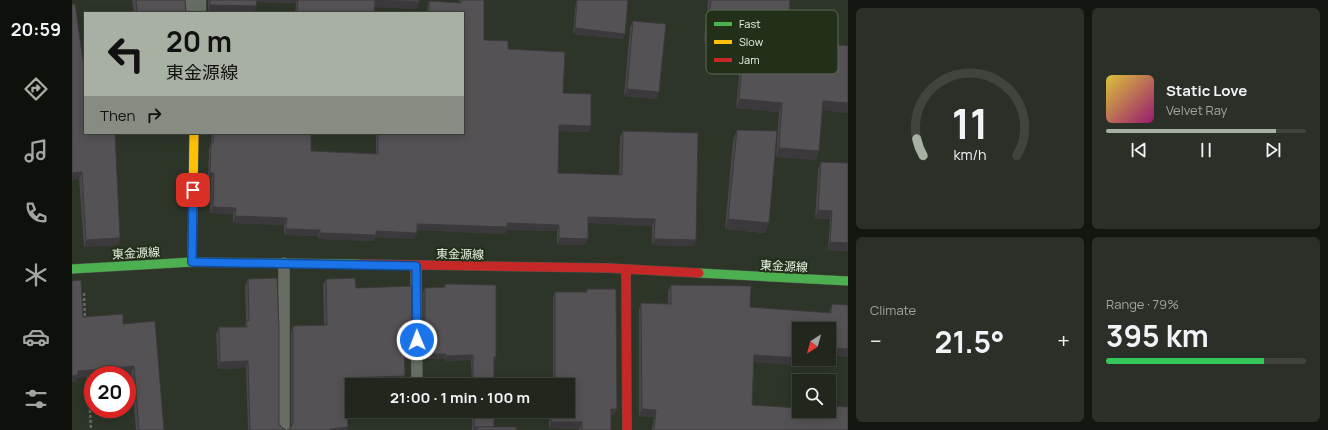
<!DOCTYPE html>
<meta charset="utf-8">
<style>
:root{--surface:#22271e;--page:#2a2f27;--text:#f1f3f6;--muted:#a2a5a4;--line:#3f443c;--accent:#a8b0a3}
body{margin:0;font-family:Manrope,"Noto Sans JP",sans-serif;background:var(--page);color:var(--text);height:100vh;display:flex;flex-direction:column;font-size:15px;white-space:nowrap}
*{box-sizing:border-box;margin:0}
p{font-size:13px;color:var(--muted)}
.icon{flex:none;width:22px;height:22px;fill:none;stroke:currentColor;stroke-width:2;stroke-linecap:round;stroke-linejoin:round}
.map{position:relative;flex:1;overflow:hidden}
.sheet{display:flex;flex-direction:column;gap:8px;padding:8px;background:#131510;width:480px}
.sheet>*{flex:none}
.top-card{position:absolute;left:12px;top:12px;width:380px;height:122px;border-radius:0px;box-shadow:0 2px 10px #0003,0 0 0 1px var(--line);background:#a8b0a3;color:#111;overflow:hidden}
.needle{width:26px;rotate:216deg}
.buttons{position:absolute;left:720px;top:322px;display:grid;gap:8px}
.buttons a{display:grid;place-items:center;width:44px;height:44px;border-radius:0px;background:var(--surface);box-shadow:0 2px 10px #0003,0 0 0 1px var(--line);font-size:20px}
.speed{position:absolute;left:12px;top:366px;display:flex;gap:8px;font-size:20px;font-weight:700;text-align:center}
.speed>*{display:grid;place-content:center;width:52px;height:52px;border-radius:50%;background:var(--surface);box-shadow:0 2px 10px #0003,0 0 0 1px var(--line);line-height:1}
.speed .limit{border:6px solid #d22;background:#fff;color:#111}
.pin{position:absolute;display:grid;place-items:center;width:34px;height:34px;color:#fff;margin:-17px;border-radius:8px;box-shadow:0 2px 6px #0006}
.me{position:absolute;width:44px;margin:-22px;rotate:359deg;stroke-linejoin:round;filter:drop-shadow(0 0 3px #0008)}
.turn{display:flex;align-items:center;gap:14px;height:84px;padding:0 16px;font-size:18px}
.turn .icon{width:52px;height:52px;stroke-width:2.5}
.turn b{display:block;font-size:28px;line-height:34px}
.then{display:flex;align-items:center;height:38px;padding:0 16px;background:#0003;gap:8px;font-size:15px}
.big{font-size:30px;font-weight:700;line-height:1.1}
.sheet .tile{flex:1;display:flex;flex-direction:column;justify-content:center;gap:6px;min-width:0;padding:0 14px;border-radius:6px;background:var(--page)}
.sheet .dial{align-items:center;gap:0}
.dial svg{height:104px;overflow:visible;fill:none;stroke:var(--line);stroke-width:7;stroke-linecap:round;text-anchor:middle}
.dial text{fill:var(--text);stroke:none}
.song{display:flex;align-items:center;gap:12px}
.cover{width:48px;height:48px;border-radius:6px;background:linear-gradient(135deg,hsl(50 70% 55%),hsl(320 70% 35%))}
.played{height:4px;border-radius:2px;background:linear-gradient(90deg,var(--accent) 85%,var(--line) 85%)}
.keys{display:flex;justify-content:space-around;direction:ltr}
.heat{display:flex;justify-content:space-between;align-items:center;font-size:22px;direction:ltr}
.charge{height:6px;border-radius:3px;background:linear-gradient(90deg,#34c759 79%,var(--line) 0)}
.sheet .tiles{flex:1;display:grid;gap:8px;grid-template-columns:repeat(2,1fr)}
.trip{position:absolute;left:273px;top:378px;width:230px;height:40px;border-radius:0px;background:var(--surface);box-shadow:0 2px 10px #0003,0 0 0 1px var(--line);font-weight:700;line-height:40px;text-align:center}
main{display:flex;flex:1;min-height:0}
.dock{display:flex;flex-direction:column;width:72px;justify-content:space-around;align-items:center;background:#0e100c;color:var(--muted)}
.dock .icon{width:28px;height:28px}
.dock .selected{color:var(--accent)}
.dock b{font-size:18px;color:var(--text)}
.map>svg:first-child{display:block}
.lines{fill:none;stroke-linecap:round;stroke-linejoin:round}
.lane-casing{stroke:#4b5247;stroke-width:12}
.street-casing{stroke:#4b5247;stroke-width:23}
.fast-casing{stroke:#4b5247;stroke-width:10}
.slow-casing{stroke:#4b5247;stroke-width:10}
.jam-casing{stroke:#4b5247;stroke-width:10}
.path{stroke:#656b62;stroke-width:2.5;stroke-dasharray:3 2;stroke-linecap:butt}
.lane{stroke:#686d64;stroke-width:11}
.street{stroke:#686d64;stroke-width:22}
.fast{stroke:#4caf50;stroke-width:9}
.slow{stroke:#ffc107;stroke-width:9}
.jam{stroke:#c62828;stroke-width:9}
.wall{fill:#494749}
.shaded-wall{fill:#3c393c}
.building{fill:#555255;stroke:#3c393c}
.route-casing{stroke:#114b97;stroke-width:10}
.route{stroke:#1a73e8;stroke-width:7}
.labels{text-anchor:middle;dominant-baseline:central;stroke-width:4;stroke-linejoin:round;paint-order:stroke}
.street-label{font-size:12px;fill:#eaf3e5;stroke:#222f19}
.key{fill:#222f19;stroke:#5e6a56;stroke-width:1}
.key-label{font-size:11px;fill:#eaf3e5}
</style>
<main>
<nav class="dock">
<b>20:59</b>
<svg class="icon selected" aria-label="directions" viewBox="0 0 24 24"><path d="M12 3l9 9-9 9-9-9zM9 14v-3h6M13 9l2 2-2 2"/></svg>
<svg class="icon" aria-label="music" viewBox="0 0 24 24"><path d="M9 18V5l10-2v13"/><circle cx="6" cy="18" r="3"/><circle cx="16" cy="16" r="3"/></svg>
<svg class="icon" aria-label="phone" viewBox="0 0 24 24"><path d="M5 4h4l2 5-3 2q2 4 5 5l2-3 5 2v4C11 20 4 13 5 4z"/></svg>
<svg class="icon" aria-label="climate" viewBox="0 0 24 24"><path d="M12 3v18M4 7l16 10M4 17L20 7"/></svg>
<svg class="icon" aria-label="car" viewBox="0 0 24 24"><path d="M5 17H2v-5l4-1 3-4h7l3 4 3 1v5h-3M9 17h6M6 11h13"/><circle cx="7" cy="17" r="2"/><circle cx="17" cy="17" r="2"/></svg>
<svg class="icon" aria-label="filters" viewBox="0 0 24 24"><path d="M4 7h16M4 17h16"/><circle cx="9" cy="7" r="2"/><circle cx="15" cy="17" r="2"/></svg>
</nav>
<div class="map">
<svg width="776" height="430" viewBox="0 0 776 430">
<rect width="100%" height="100%" fill="#2d3428"/>
<g class="lines">
<defs>
<g id="lane">
<polyline points="212,263 212,430"/>
<polyline points="344,266 345,385"/>
</g>
<polyline id="street" points="123,13 123,0"/>
<g id="fast">
<polyline points="0,269 120,262 287,264"/>
<polyline points="627,273 776,281"/>
</g>
<polyline id="slow" points="120,262 122,133"/>
<g id="jam">
<polyline points="287,264 536,268 627,273"/>
<polyline points="554,270 555,430"/>
</g>
</defs>
<use href="#lane" class="lane-casing"/>
<use href="#street" class="street-casing"/>
<use href="#fast" class="fast-casing"/>
<use href="#slow" class="slow-casing"/>
<use href="#jam" class="jam-casing"/>
<g class="path">
<polyline points="12,293 13,320"/>
<polyline points="16,375 19,430"/>
</g>
<use href="#lane" class="lane"/>
<use href="#street" class="street"/>
<use href="#fast" class="fast"/>
<use href="#slow" class="slow"/>
<use href="#jam" class="jam"/>
</g>
<g class="wall">
<polygon points="60,0 113,0 114,13 62,13"/>
<polygon points="136,0 347,0 345,9 302,7 302,13 223,13 224,3 185,2 184,6 182,13 136,12"/>
<polygon points="387,0 412,0 412,40 436,49 491,93 519,126 516,132 487,131 486,173 547,175 548,137 551,131 624,240 622,246 580,245 580,226 516,223 513,245 485,245 485,231 434,230 433,234 345,230 342,239 303,237 301,241 246,239 246,236 212,235 212,225 161,223 161,214 138,213 139,179 136,179 137,149 139,143 140,133 239,133 239,151 304,154 304,133 391,133 391,13 355,13 355,8 357,1 387,3"/>
<polygon points="504,0 552,0 551,39 501,34"/>
<polygon points="636,0 718,0 714,39 776,46 776,113 750,110 744,160 704,157 707,112 664,108 670,46 632,42"/>
<polygon points="561,21 585,99 552,96 558,28"/>
<polygon points="11,60 48,238 46,245 12,247 7,179"/>
<polygon points="665,130 693,233 653,229 661,140"/>
<polygon points="749,162 776,251 756,250 758,219 743,218 746,170"/>
<polygon points="176,279 207,423 209,427 214,430 176,430 174,368 146,369 144,334 147,327 173,327 174,321 173,286"/>
<polygon points="254,279 284,288 340,352 338,359 332,359 331,383 273,385 276,427 275,430 215,430 218,429 219,428 219,333 221,326 252,325 251,285"/>
<polygon points="0,281 11,317 51,324 92,430 64,430 59,373 21,375 21,376 5,378 4,382 0,382"/>
<polygon points="373,284 424,357 423,362 422,362 422,385 400,385 399,360 373,361 373,359 352,359 351,293 353,288 372,287"/>
<polygon points="599,285 678,307 757,313 760,304 776,305 776,357 757,355 757,329 727,329 751,360 749,367 682,362 680,405 757,411 776,430 580,430 582,417 567,416 567,310 569,303 596,304 596,292"/>
<polygon points="515,289 542,415 539,415 539,430 507,430 507,429 477,428 477,411 496,411 496,385 481,385 481,298 483,292 514,292"/>
<polygon points="400,411 422,411 422,427 444,430 400,430"/>
</g>
<g class="shaded-wall">
<polygon points="183,0 225,0 224,3 182,2"/>
<polygon points="303,0 347,2 345,9 300,7"/>
<polygon points="138,5 184,6 182,13 136,12"/>
<polygon points="503,28 553,34 551,39 501,34"/>
<polygon points="635,33 673,37 670,46 632,42"/>
<polygon points="555,89 587,92 585,99 552,96"/>
<polygon points="667,99 710,103 707,112 664,108"/>
<polygon points="751,101 776,103 776,113 748,110"/>
<polygon points="487,125 519,126 516,132 484,131"/>
<polygon points="707,148 747,151 744,160 704,157"/>
<polygon points="10,172 7,179 0,180 0,173"/>
<polygon points="138,173 142,173 139,179 136,179"/>
<polygon points="141,207 164,208 161,214 138,213"/>
<polygon points="746,210 760,211 758,219 743,218"/>
<polygon points="163,216 215,218 212,225 161,223"/>
<polygon points="516,217 583,219 580,226 514,223"/>
<polygon points="656,219 697,223 693,233 653,229"/>
<polygon points="435,223 487,225 485,231 434,230 433,234 343,230 345,224"/>
<polygon points="214,229 248,230 246,236 212,235"/>
<polygon points="304,231 345,233 342,239 303,237 301,241 246,239 248,233"/>
<polygon points="48,238 46,245 12,247 14,240"/>
<polygon points="487,238 516,239 513,245 485,245"/>
<polygon points="582,239 624,240 622,246 580,245"/>
<polygon points="758,242 776,243 776,251 756,250"/>
<polygon points="757,348 776,349 776,357 757,355"/>
<polygon points="332,352 340,352 338,359 330,359"/>
<polygon points="353,354 374,354 373,359 352,359"/>
<polygon points="401,355 399,360 373,361 374,356"/>
<polygon points="682,355 727,358 727,359 751,360 749,367 679,362"/>
<polygon points="422,357 424,357 423,362 420,362"/>
<polygon points="176,361 174,368 146,369 148,362"/>
<polygon points="62,366 59,373 38,375 21,375 21,376 5,378 4,382 0,382 0,376 6,371"/>
<polygon points="333,376 331,383 270,385 272,378"/>
<polygon points="539,409 545,409 542,415 537,415"/>
<polygon points="570,409 584,410 582,417 567,416"/>
<polygon points="479,422 510,422 507,429 477,428"/>
<polygon points="276,427 275,430 258,430 258,429"/>
<polygon points="402,427 422,427 405,427 404,430 401,430"/>
</g>
<g class="building">
<polygon points="64,0 113,0 114,13 65,13"/>
<polygon points="138,0 185,0 184,6 138,5"/>
<polygon points="226,0 347,0 347,2 303,0 302,13 225,13"/>
<polygon points="389,0 412,0 412,40 436,41 436,49 493,52 491,93 519,94 519,126 487,125 486,173 550,175 551,131 626,133 624,240 582,239 583,219 516,217 516,239 487,238 487,225 435,223 435,227 345,224 345,233 304,231 304,235 248,233 248,230 214,229 215,218 163,216 164,208 141,207 142,173 138,173 139,143 141,143 142,133 239,133 239,151 306,154 306,133 391,133 391,13 357,13 357,1 389,3"/>
<polygon points="505,0 556,0 553,34 503,28"/>
<polygon points="639,0 718,0 714,39 776,46 776,103 751,101 747,151 707,148 710,103 667,99 673,37 635,33"/>
<polygon points="3,4 11,60 13,60 13,133 43,133 48,238 14,240 10,172 0,173 0,5"/>
<polygon points="561,21 594,24 587,92 555,89"/>
<polygon points="665,130 705,131 697,223 656,219"/>
<polygon points="749,162 776,163 776,243 758,242 760,211 746,210"/>
<polygon points="205,278 207,327 207,423 209,427 214,430 178,430 176,361 148,362 147,327 175,327 174,321 177,321 176,279"/>
<polygon points="283,278 284,288 340,286 340,352 332,352 333,376 272,378 276,427 258,429 258,430 215,430 218,429 221,423 221,326 255,325 254,279"/>
<polygon points="9,280 11,317 51,314 51,324 83,321 92,430 67,430 62,366 6,371 6,375 0,376 0,281"/>
<polygon points="373,284 424,285 424,357 422,357 422,385 401,385 401,355 374,356 374,354 353,354 353,288 373,287"/>
<polygon points="599,285 679,286 678,307 759,313 760,304 776,305 776,349 757,348 757,329 727,329 727,358 682,355 680,405 727,408 727,411 757,411 757,406 776,407 776,430 582,430 584,410 570,409 569,303 599,304"/>
<polygon points="515,289 544,289 545,409 539,409 539,430 510,430 510,422 479,422 479,411 496,411 496,385 483,385 483,292 515,292"/>
<polygon points="734,359 752,359 751,360"/>
<rect x="402" y="411" width="20" height="16"/>
<rect x="405" y="427" width="39" height="3"/>
</g>
<g class="lines">
<defs>
<polyline id="route" points="121,190 120,262 344,266 345,340"/>
</defs>
<use href="#route" class="route-casing"/>
<use href="#route" class="route"/>
</g>
<g class="labels">
<g class="street-label">
<text transform="translate(64 253) rotate(-3)">東金源線</text>
<text transform="translate(388 254) rotate(1)">東金源線</text>
<text transform="translate(712 266) rotate(3)">東金源線</text>
</g>
</g>
<rect x="634" y="10" width="132" height="64" rx="6" class="key"/>
<rect x="642" y="22" width="18" height="4" fill="#4caf50"/>
<rect x="642" y="40" width="18" height="4" fill="#ffc107"/>
<rect x="642" y="58" width="18" height="4" fill="#c62828"/>
<g class="key-label">
<text x="667" y="28">Fast</text>
<text x="667" y="46">Slow</text>
<text x="667" y="64">Jam</text>
</g>
</svg>
<div class="buttons">
<a><svg class="needle" viewBox="-14 -14 28 28"><path d="M0-13l5 13h-10z" fill="#e53935"/><path d="M0 13l5-13h-10z" fill="#a2a5a4"/></svg></a>
<a><svg class="icon" aria-label="search" viewBox="0 0 24 24"><circle cx="10" cy="10" r="6"/><path d="M15 15l6 6"/></svg></a>
</div>
<div class="speed"><div class="limit">20</div></div>
<div class="pin" style="left:121px;top:190px;background:#d93025"><svg class="icon" aria-label="arrive" viewBox="0 0 24 24"><path d="M6 21V4h12l-3 4 3 4H6"/></svg></div>
<svg class="me" style="left:345px;top:340px" viewBox="-20 -20 40 40"><circle r="17" fill="#1a73e8" stroke="#fff" stroke-width="3"/><path d="M0-11L8 9 0 5-8 9z" fill="#fff"/></svg>
<div class="trip">21:00 · 1 min · 100 m</div>
<div class="top-card">
<div class="turn"><svg class="icon" aria-label="left" viewBox="0 0 24 24"><path d="M17 20v-9H6M10 6l-5 5 5 5"/></svg><div><b>20 m</b>東金源線</div></div>
<div class="then">Then<svg class="icon" aria-label="right" viewBox="0 0 24 24"><path d="M7 20v-9h11M14 6l5 5-5 5"/></svg></div>
</div>
</div>
<section class="sheet">
<div class="tiles">
<div class="tile dial"><svg viewBox="0 0 100 80">
<path d="M14 69A42 42 0 1 1 86 69"/>
<path d="M14 69A42 42 0 0 1 9 56" stroke="#a8b0a3"/>
<text x="50" y="56" font-size="32" font-weight="700">11</text>
<text x="50" y="72" font-size="11">km/h</text>
</svg></div>
<div class="tile">
<div class="song"><i class="cover"></i><div><b>Static Love</b><p>Velvet Ray</p></div></div>
<div class="played"></div>
<div class="keys"><svg class="icon" aria-label="previous" viewBox="0 0 24 24"><path d="M18 5L8 12l10 7zM5 5v14"/></svg><svg class="icon" aria-label="pause" viewBox="0 0 24 24"><path d="M8 5v14M16 5v14"/></svg><svg class="icon" aria-label="next" viewBox="0 0 24 24"><path d="M6 5l10 7-10 7zM19 5v14"/></svg></div>
</div>
<div class="tile"><p>Climate</p>
<div class="heat"><a>−</a><b class="big">21.5°</b><a>+</a></div>
</div>
<div class="tile"><p>Range · 79%</p><b class="big">395 km</b><div class="charge"></div></div>
</div>
</section>
</main>
